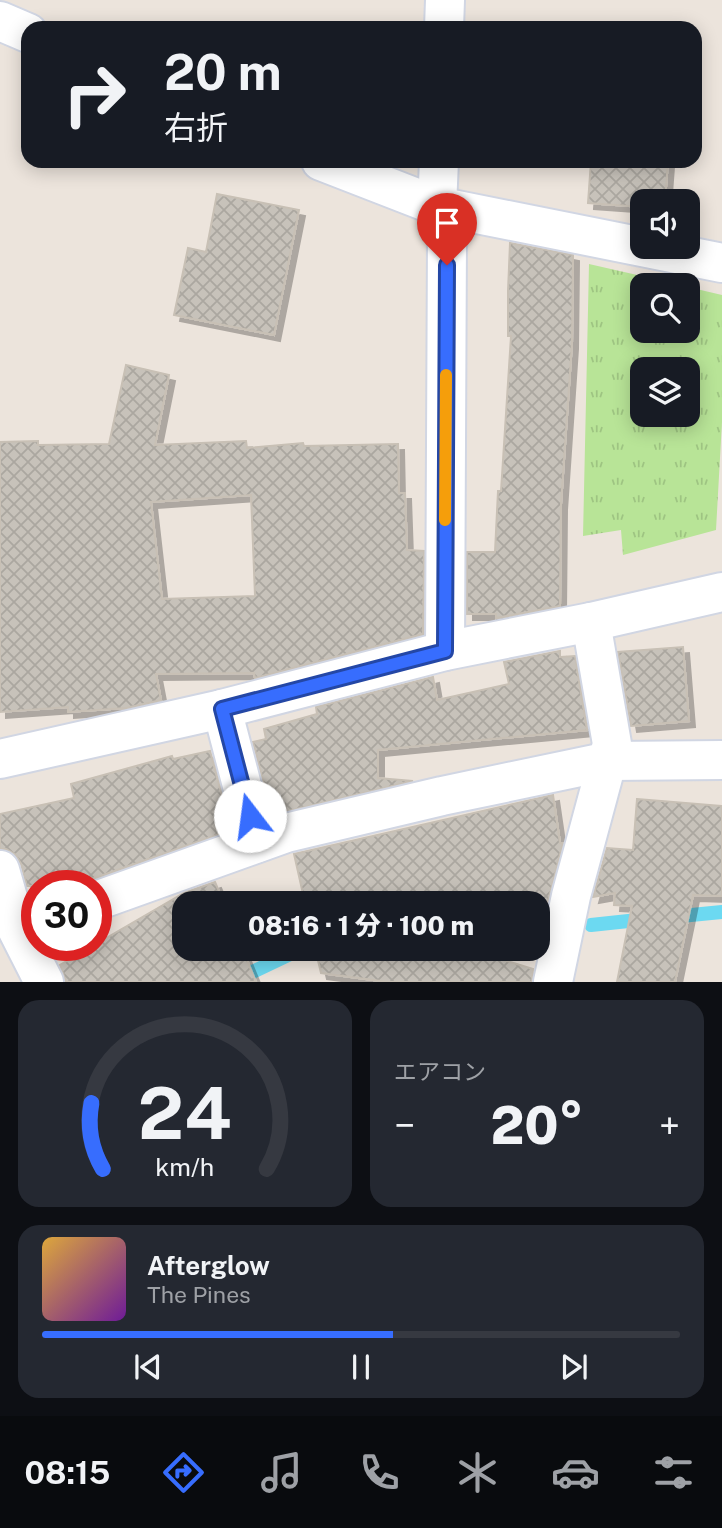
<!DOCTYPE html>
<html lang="ja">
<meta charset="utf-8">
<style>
:root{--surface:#171b24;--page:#242831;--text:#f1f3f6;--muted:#9ea1a6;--line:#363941;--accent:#376dfe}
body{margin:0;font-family:"Public Sans","Noto Sans JP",sans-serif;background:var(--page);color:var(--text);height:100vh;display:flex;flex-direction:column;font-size:26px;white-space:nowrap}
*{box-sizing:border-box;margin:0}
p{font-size:23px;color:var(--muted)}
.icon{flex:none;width:38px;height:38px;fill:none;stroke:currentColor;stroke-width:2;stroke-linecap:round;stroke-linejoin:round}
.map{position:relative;height:982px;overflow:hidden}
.side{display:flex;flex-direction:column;gap:18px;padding:18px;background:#0d0f14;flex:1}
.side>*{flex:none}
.guide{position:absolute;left:21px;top:21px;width:681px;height:147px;border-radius:21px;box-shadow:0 4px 18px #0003;background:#171b24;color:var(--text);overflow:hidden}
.tools{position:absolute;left:630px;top:189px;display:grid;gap:14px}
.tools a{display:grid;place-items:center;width:70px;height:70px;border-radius:14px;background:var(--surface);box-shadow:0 4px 18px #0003;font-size:35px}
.speed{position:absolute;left:21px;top:870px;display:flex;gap:14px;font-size:35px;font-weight:700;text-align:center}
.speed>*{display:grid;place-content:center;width:91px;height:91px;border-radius:50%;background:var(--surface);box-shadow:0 4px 18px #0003;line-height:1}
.speed .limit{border:10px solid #d22;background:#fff;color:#111}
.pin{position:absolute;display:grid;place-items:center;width:60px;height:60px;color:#fff;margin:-72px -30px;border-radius:50% 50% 50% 0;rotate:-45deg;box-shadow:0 0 7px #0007}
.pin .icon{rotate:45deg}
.me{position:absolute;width:77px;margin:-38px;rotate:345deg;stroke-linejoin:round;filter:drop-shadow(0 0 5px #0008)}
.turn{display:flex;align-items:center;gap:24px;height:147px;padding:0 28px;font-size:32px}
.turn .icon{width:91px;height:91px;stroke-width:2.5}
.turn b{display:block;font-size:49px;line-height:60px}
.big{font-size:52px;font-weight:800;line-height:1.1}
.side .widget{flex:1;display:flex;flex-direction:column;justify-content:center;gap:10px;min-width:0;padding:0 24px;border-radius:21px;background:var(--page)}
.side .dial{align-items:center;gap:0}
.dial svg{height:182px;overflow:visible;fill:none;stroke:var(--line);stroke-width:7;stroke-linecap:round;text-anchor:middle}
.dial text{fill:var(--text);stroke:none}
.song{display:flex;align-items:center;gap:21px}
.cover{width:84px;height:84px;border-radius:10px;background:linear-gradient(135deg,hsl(40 70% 55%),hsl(280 70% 35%))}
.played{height:7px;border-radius:4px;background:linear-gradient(90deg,var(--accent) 55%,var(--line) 55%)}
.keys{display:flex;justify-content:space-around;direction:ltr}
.heat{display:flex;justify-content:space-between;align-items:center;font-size:38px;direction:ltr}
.side .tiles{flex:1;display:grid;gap:18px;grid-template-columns:1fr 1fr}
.widget:last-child{grid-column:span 2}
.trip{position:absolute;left:172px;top:891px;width:378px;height:70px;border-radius:21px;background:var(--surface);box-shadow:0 4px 18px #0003;font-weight:800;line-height:70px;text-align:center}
.dock{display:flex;height:112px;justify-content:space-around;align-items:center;background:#090b0e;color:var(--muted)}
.dock .icon{width:49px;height:49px}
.dock .on{color:var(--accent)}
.dock b{font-size:32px;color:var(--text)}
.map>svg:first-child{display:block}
.grass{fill:url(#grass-tufts);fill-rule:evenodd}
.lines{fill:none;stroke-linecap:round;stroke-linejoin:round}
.stream{stroke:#6cd9f1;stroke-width:14}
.building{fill:url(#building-cross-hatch);stroke:#c8c0b5;stroke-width:2;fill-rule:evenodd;filter:url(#shadow)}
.minor-casing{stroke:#d1d6e3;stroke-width:42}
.minor{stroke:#fff;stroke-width:38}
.route-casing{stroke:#2447a5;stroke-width:18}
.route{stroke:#376dfe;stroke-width:12}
.slow{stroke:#f59e0b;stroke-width:12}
</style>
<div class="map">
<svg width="722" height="982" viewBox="0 0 722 982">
<defs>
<pattern id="grass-tufts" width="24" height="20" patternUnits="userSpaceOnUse" patternTransform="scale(1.75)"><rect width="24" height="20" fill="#b8e497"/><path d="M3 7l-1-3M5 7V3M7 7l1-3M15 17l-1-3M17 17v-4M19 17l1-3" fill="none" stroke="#9ec482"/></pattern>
<pattern id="building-cross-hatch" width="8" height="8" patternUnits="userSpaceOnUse" patternTransform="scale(1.75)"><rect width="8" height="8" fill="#c7c2ba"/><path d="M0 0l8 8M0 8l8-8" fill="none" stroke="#aba7a0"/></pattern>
<filter id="shadow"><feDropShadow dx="6" dy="6" stdDeviation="0" flood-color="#0004"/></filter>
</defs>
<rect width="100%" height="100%" fill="#ece4dc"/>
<path class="grass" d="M589,264L681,285H642V331H688V287L722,295V422L716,530L623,555L621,530L583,536ZM642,369H688V415H642Z"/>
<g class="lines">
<g class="stream">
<polyline points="671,917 722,912"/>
<polyline points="537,924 541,924"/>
<polyline points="591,925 647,919"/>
<polyline points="231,982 303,948"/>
</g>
</g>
<g class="building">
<polygon points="591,161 668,161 665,201 642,201 642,207 588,203"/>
<polygon points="217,194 299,210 274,335 174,315 188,248 206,252"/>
<polygon points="510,243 573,255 572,343 561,504 560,606 496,618 496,614 467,614 467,552 495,552 498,491 501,491 511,336 508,336 508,291"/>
<path d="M126,365L169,375L155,445L246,441L247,448L303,443L304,446L398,444L399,493H405L407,550L424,551L423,634L255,678L254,673L156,674L161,700L126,708L68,712V707L0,712V442L38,441V445L109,444ZM251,495L255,596L162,599L151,502Z"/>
<polygon points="683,647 689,721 631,726 618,652"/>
<polygon points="560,651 560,657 575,656 587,730 378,750 378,778 413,781 272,815 253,742 266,739 264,729 317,714 316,707 433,677 437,700 509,684 504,662"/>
<polygon points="210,751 231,830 89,880 81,886 27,886 21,864 16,855 6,849 0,849 0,814 74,798 71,784 172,756 173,759"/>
<polygon points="553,795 560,843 563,843 547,905 537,906 537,903 305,903 294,854"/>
<polygon points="637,799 722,806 722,896 693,895 675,982 617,982 632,906 614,905 615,893 593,897 607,848 633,850"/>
<polygon points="215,882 224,903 184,903 184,948 242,948 256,982 66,982 60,965 184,893"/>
<polygon points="315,948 465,948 533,969 532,982 388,982 321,973"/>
</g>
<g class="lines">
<defs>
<g id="minor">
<polyline points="0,21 28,33"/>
<polyline points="444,28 445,0"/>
<polyline points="321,161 437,206 722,263"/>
<polyline points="439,161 437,206 447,238 445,651"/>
<polyline points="222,709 257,843"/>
<polyline points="0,759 222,709 445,651 591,622 722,592"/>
<polyline points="0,870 17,929 44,982"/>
<polyline points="96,901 286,833 442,796 609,761 722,760"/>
<polyline points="553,982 571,896 612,744 591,622"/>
</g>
</defs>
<use href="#minor" class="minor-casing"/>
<use href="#minor" class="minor"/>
</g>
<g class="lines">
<defs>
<polyline id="route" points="250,816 222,709 445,651 447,265"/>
</defs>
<use href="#route" class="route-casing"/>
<use href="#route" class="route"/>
<polyline class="slow" points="445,520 446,375"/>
</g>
</svg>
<div class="tools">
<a><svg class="icon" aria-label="sound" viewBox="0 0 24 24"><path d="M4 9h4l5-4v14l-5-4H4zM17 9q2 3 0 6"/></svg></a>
<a><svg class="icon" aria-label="search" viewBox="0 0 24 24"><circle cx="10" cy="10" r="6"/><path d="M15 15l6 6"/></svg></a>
<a><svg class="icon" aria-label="layers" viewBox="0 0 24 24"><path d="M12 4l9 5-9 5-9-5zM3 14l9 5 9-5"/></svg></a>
</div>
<div class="speed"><div class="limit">30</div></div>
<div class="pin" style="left:447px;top:265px;background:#d93025"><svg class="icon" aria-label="arrive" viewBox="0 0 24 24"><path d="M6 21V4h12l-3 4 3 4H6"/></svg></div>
<svg class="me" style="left:250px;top:816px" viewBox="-20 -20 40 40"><circle r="19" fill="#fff"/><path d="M0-13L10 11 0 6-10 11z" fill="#376dfe"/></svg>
<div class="trip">08:16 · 1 分 · 100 m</div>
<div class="guide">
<div class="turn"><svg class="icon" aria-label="right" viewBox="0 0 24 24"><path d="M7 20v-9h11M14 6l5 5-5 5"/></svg><div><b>20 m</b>右折</div></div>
</div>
</div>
<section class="side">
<div class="tiles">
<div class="widget dial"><svg viewBox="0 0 100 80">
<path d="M14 69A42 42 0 1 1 86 69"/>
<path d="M14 69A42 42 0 0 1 9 40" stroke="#376dfe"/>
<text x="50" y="56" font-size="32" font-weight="700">24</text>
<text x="50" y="72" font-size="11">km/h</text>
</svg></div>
<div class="widget"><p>エアコン</p>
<div class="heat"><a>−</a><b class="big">20°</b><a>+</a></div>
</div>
<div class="widget">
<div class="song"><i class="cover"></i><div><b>Afterglow</b><p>The Pines</p></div></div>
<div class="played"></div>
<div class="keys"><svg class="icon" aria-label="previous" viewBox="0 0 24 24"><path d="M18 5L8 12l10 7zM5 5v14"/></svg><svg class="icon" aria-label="pause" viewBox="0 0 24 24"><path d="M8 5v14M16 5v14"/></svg><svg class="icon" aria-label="next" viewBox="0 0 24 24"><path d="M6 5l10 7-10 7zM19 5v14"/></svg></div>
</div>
</div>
</section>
<nav class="dock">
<b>08:15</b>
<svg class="icon on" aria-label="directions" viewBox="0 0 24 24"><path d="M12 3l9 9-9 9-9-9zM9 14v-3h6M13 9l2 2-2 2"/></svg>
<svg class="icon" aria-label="music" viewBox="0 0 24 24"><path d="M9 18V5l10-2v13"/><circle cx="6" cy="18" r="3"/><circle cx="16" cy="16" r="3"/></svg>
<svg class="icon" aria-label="phone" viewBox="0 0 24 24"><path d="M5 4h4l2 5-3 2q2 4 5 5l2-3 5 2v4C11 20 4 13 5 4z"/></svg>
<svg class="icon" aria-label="climate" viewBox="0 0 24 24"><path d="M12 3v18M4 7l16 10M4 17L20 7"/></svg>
<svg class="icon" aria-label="car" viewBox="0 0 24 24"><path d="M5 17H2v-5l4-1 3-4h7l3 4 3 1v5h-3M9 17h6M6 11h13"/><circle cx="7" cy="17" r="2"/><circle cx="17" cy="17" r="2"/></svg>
<svg class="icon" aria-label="filters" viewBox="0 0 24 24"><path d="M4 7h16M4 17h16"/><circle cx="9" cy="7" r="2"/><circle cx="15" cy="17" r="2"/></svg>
</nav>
